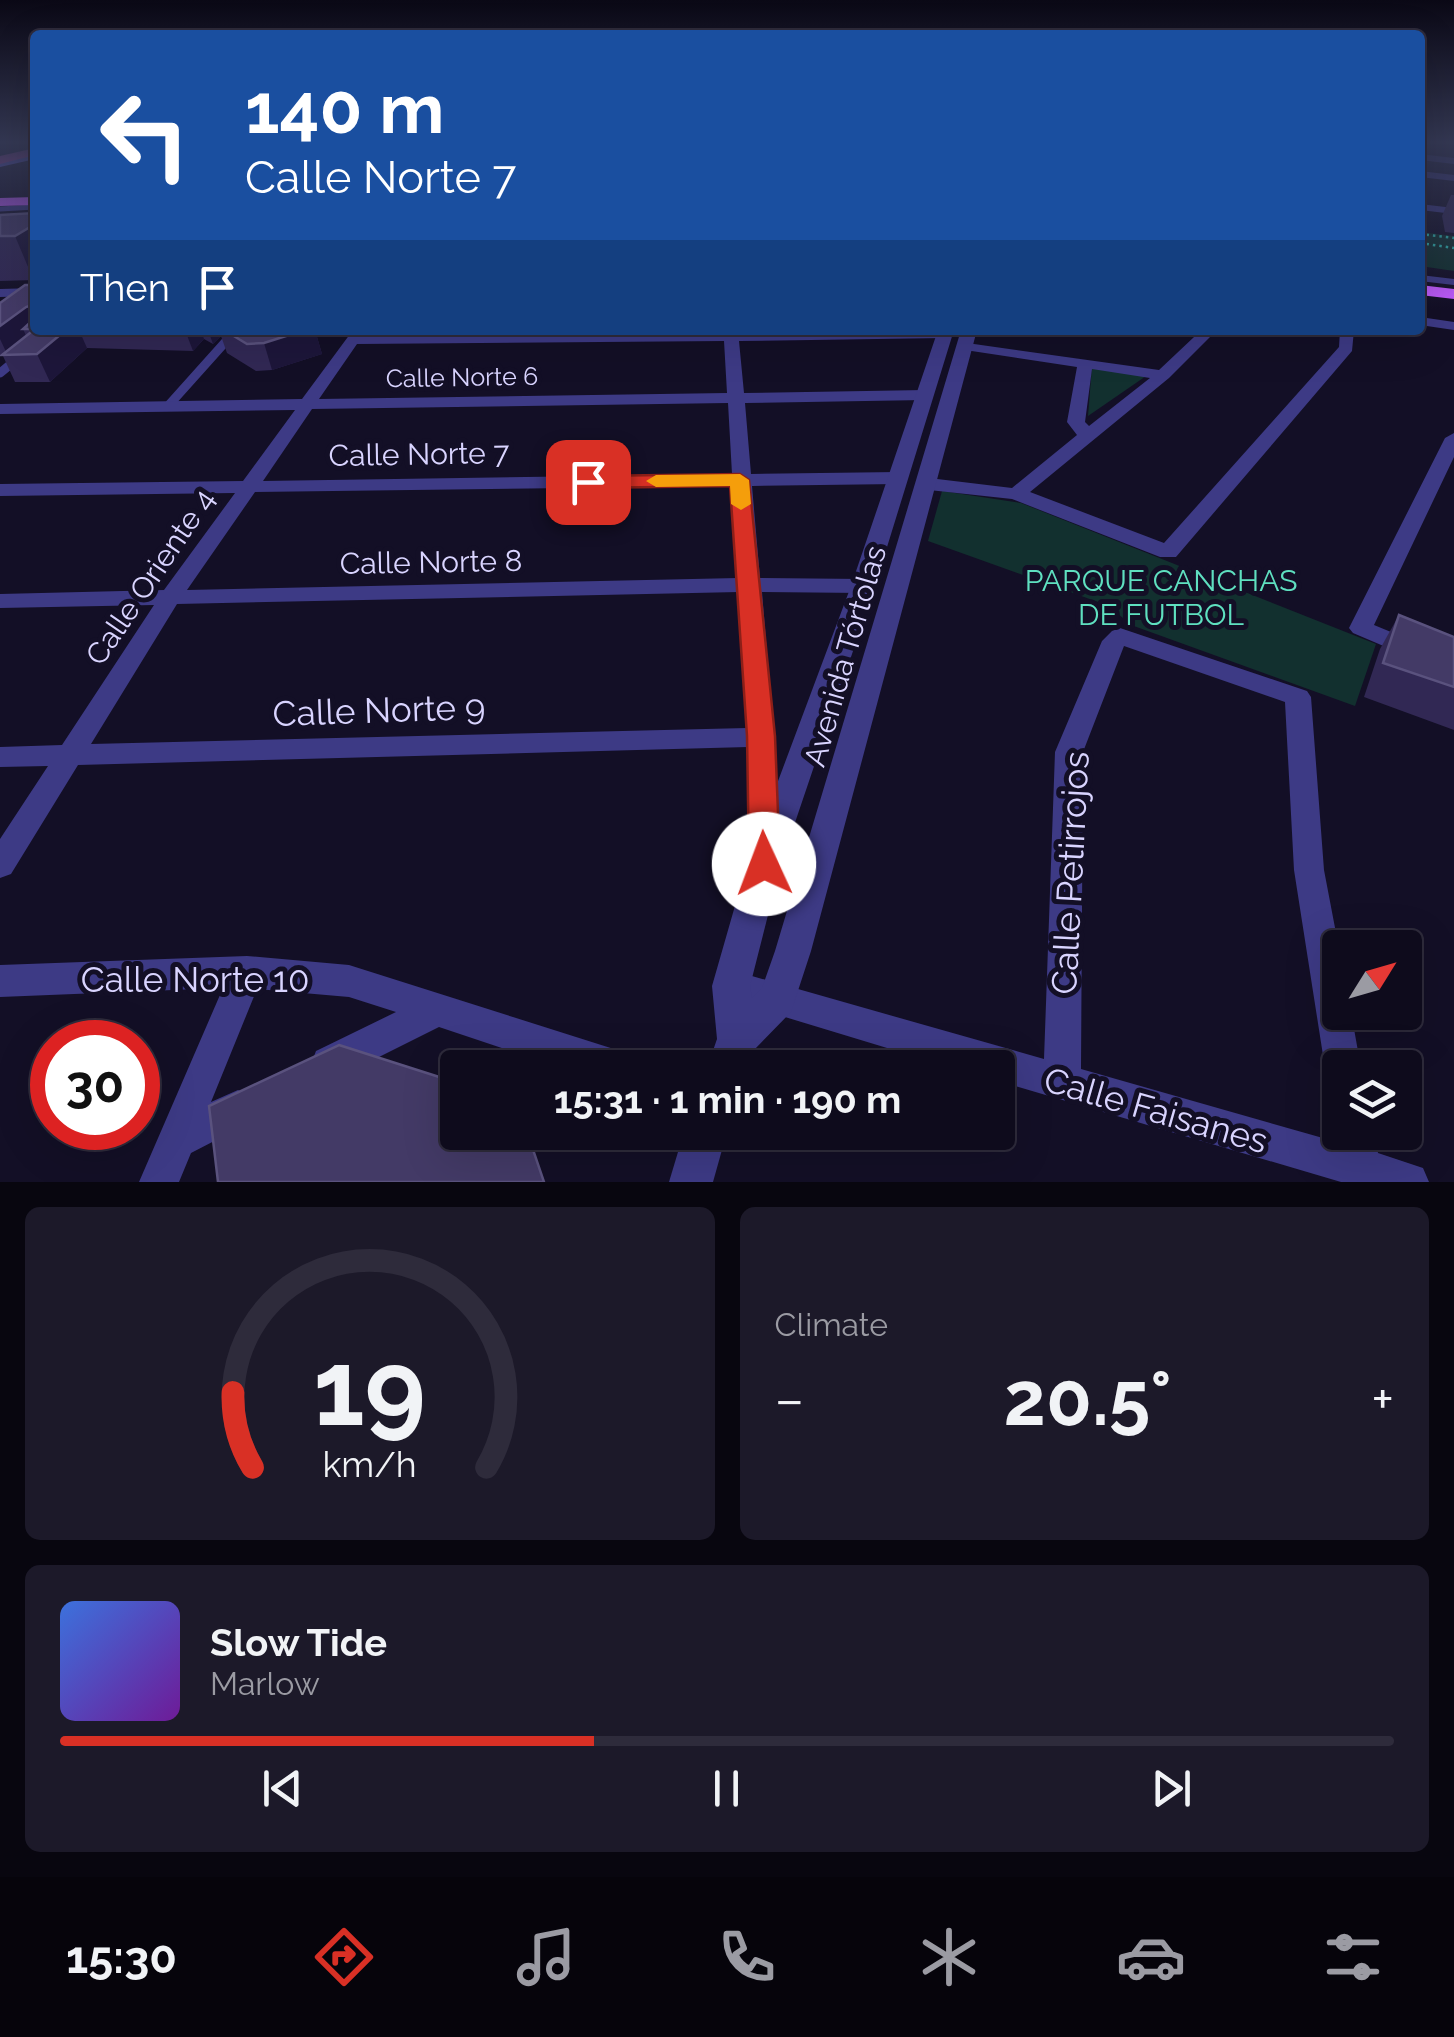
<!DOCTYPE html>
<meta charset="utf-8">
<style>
:root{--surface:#0e0b1c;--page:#1c1929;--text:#f1f3f6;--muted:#9b9ba3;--line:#2e2b3b;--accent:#d93025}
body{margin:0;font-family:Raleway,sans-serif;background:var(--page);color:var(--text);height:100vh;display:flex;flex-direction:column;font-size:38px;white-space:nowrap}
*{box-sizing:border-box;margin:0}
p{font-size:32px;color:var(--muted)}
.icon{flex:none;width:55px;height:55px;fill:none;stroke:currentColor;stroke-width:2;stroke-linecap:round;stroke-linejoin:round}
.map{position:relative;height:1182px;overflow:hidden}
.sheet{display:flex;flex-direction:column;gap:25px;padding:25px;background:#08060f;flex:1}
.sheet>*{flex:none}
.top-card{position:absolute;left:30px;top:30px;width:1395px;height:305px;border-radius:10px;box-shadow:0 10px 40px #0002,0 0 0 2px var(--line);background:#1a4fa0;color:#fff;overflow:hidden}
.needle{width:65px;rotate:53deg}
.fabs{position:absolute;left:1322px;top:930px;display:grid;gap:20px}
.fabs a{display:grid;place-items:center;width:100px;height:100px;border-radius:10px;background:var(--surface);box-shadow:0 10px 40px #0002,0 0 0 2px var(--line);font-size:50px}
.speed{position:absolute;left:30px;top:1020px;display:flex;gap:20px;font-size:50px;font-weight:700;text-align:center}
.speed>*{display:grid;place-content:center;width:130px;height:130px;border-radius:50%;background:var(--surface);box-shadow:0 10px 40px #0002,0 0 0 2px var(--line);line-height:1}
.speed .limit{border:15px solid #d22;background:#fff;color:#111}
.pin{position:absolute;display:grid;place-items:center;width:85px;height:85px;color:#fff;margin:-42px;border-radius:20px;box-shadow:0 5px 15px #0006}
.me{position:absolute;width:110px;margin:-55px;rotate:358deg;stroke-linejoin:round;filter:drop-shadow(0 0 8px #0008)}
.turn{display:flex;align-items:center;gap:35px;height:210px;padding:0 50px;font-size:45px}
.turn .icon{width:130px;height:130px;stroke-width:2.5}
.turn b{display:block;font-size:70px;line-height:85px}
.then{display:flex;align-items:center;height:95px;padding:0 50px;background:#0003;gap:20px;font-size:38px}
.big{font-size:75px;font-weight:700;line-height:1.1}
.sheet .tile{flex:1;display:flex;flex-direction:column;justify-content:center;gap:15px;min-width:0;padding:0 35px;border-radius:15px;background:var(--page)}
.sheet .dial{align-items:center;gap:0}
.dial svg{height:260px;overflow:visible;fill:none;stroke:var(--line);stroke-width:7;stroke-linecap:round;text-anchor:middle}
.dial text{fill:var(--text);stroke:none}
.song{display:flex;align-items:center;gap:30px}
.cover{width:120px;height:120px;border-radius:15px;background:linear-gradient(135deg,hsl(220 70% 55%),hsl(280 70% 35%))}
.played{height:10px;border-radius:5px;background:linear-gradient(90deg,var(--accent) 40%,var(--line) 40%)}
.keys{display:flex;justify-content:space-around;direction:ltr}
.heat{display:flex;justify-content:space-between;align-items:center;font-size:55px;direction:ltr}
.sheet .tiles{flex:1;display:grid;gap:25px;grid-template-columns:1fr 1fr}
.tile:last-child{grid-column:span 2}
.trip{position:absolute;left:440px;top:1050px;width:575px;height:100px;border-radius:10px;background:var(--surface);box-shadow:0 10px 40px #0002,0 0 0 2px var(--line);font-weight:700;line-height:100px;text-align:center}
.tab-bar{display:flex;height:160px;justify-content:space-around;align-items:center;background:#06040b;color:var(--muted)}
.tab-bar .icon{width:70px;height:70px}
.tab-bar .on{color:var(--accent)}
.tab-bar b{font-size:45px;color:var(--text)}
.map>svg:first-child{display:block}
.green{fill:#12302f}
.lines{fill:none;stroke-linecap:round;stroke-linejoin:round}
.path{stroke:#2fb8b0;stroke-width:2.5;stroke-dasharray:2.5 4;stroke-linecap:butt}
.service-far2{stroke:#3d3a85;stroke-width:5}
.service-far1{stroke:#3d3a85;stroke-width:6}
.service{stroke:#3d3a85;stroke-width:9}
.minor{fill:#3d3a85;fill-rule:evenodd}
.tertiary{fill:#3d3a85;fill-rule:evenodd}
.secondary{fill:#6f6bff;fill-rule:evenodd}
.primary{fill:#c25bff;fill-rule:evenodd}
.trunk{fill:#e055d1;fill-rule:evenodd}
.wall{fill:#312854}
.shaded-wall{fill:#1d163a}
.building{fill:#433a66;stroke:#5a527e;stroke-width:2.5}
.route{fill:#d93025;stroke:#8d1f18;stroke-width:2.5}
.slow{fill:#f59e0b}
.labels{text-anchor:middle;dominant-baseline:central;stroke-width:10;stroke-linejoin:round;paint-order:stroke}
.far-street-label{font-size:25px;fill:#d9d4ff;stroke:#130f26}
.street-label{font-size:30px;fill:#d9d4ff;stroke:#130f26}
.park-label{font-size:30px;fill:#5fe0c0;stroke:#130f26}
.near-street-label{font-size:35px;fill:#d9d4ff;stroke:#130f26}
</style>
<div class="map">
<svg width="1454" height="1182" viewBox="0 0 1454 1182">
<rect width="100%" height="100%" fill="#130f26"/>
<g class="green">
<polygon points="1420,232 1454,236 1454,271 1420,266"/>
<polygon points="1092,366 1149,374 1088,416"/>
<polygon points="942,491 1021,503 1376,644 1355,706 1131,625 1109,606 928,541"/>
</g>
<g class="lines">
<g class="path">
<polyline points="1420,234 1454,238"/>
<polyline points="1420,243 1454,248"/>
</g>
<polyline class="service-far2" points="0,209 35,207"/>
<g class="service-far1">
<polyline points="1420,278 1454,282"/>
<polyline points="226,341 236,330"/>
</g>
<g class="service">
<polyline points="0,373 17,359"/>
<polyline points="168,406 228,339"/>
</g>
<g class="minor">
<polygon points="1420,154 1454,158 1454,164 1420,160"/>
<polygon points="1420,171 1454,175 1454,181 1420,177"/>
<polygon points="1420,204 1454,208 1454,214 1420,210"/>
<polygon points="35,288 35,296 0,297 0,289"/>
<polygon points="1420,317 1454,322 1454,330 1420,325"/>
<path d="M353,330H367L364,335L949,331V337L944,338L739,341L744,393L925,390L933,395L925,400L745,403L751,474L898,472L908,478L898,484L752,486L760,578L863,579L874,586L863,593L762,592L774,737L779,850L775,859L764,862L753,859L749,850L748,747L78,765L11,874L0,878V839L48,766L0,767V747L62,745L154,605L0,608V594L164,590L235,493L0,496V484L243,481L295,410L0,414V404L302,399ZM724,341L727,393L319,399L357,344ZM728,403L732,474L263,481L312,409ZM733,486L738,578L187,590L255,492ZM739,592L747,728L91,744L177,604Z"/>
<path d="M1168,330H1217L1169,378L1030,492L1164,543L1339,347L1340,330H1354L1352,351L1176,557H1160L1012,499L929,490L919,484L929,478L1012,488L1077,435L1067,422L1077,367L965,350L960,348V342L1159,370L1194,337ZM1092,369L1150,378L1089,426L1085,422Z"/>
<polygon points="1454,433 1454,457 1374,625 1454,658 1454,676 1353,633 1349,628 1445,438"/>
<polygon points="1120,628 1307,691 1311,697 1324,870 1340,954 1340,1012 1351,1012 1361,1068 1340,1068 1340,1085 1330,1081 1325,1068 1294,870 1285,702 1124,646 1083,752 1081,1069 1337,1142 1340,1122 1340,1132 1374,1132 1378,1153 1423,1168 1429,1182 1341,1182 998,1081 998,1068 953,1068 719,997 714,986 719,975 731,970 1044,1059 1055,752 1102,641 1112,631"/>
<polygon points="247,956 349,965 617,1050 630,1055 635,1068 561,1068 439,1027 329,1082 316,1077 311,1064 316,1051 396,1012 349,997 257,989 211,1102 238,1090 251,1096 257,1109 251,1122 191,1153 179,1182 139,1182 223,988 0,997 0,965"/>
</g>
<g class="tertiary">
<polygon points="938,330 954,330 875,586 781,864 750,986 752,998 762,988 775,951 961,330 977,330 811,951 791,1012 753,1051 747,1068 707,1068 717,1039 712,986 747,864 851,586"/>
<polygon points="684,1132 727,1132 713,1182 669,1182"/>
</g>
<polygon class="secondary" points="35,153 35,159 0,167 0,161"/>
<g class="primary">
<polygon points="35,197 35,205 0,206 0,198"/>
<polygon points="1420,285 1454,289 1454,299 1420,295"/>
</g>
<polygon class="trunk" points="35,148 35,155 0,164 0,156"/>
</g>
<g class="wall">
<polygon points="1451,195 1454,195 1454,233 1445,232 1442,216"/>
<polygon points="35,213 35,280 0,281 0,215"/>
<polygon points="0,303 35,330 315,330 322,354 272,370 256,371 227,353 221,336 213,344 204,339 193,351 87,348 50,382 15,382 3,356 0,356"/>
<polygon points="1399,615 1454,637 1454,730 1364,697 1380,649"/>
</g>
<g class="shaded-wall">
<polygon points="35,224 35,280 34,281 15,236"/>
<polygon points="35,304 35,330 23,329 28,340 8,356 0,339 0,326 26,307"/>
<polygon points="66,330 79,330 87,348 50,382 37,354"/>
<polygon points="185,330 201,330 204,339 193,351"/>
<polygon points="208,330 219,330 221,336 213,344"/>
<polygon points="305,330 315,330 322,354 272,370 264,343"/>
</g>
<g class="building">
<polygon points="35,213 35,224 15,236 0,236 0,215"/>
<polygon points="25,285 35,285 35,304 26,307 0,326 0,303"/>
<polygon points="35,318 35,330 66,330 37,354 2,355 35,329 23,329"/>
<polygon points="224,330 305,330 264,343 247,344"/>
<polygon points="1399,615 1454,637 1454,687 1383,663"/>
<polygon points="339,1045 458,1083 458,1132 527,1132 544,1182 218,1182 209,1106"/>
</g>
<linearGradient id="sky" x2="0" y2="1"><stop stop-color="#0a0815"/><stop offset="0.46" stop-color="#333752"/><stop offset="1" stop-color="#333752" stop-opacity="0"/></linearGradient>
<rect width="1454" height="309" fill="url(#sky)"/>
<polygon class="route" points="740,474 749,480 775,736 780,864 775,873 764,877 754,873 749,864 747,736 730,486 588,488 579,482 588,476"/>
<polygon class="slow" points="740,474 749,480 751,504 741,510 731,504 730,486 656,487 646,481 656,475"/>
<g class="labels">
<g class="far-street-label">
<text transform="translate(462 377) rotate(-1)">Calle Norte 6</text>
</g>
<g class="street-label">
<text transform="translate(419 454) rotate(-1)">Calle Norte 7</text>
<text transform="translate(431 562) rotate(-1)">Calle Norte 8</text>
<text transform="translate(150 577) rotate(-56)">Calle Oriente 4</text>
<text transform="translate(845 656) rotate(-74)">Avenida Tórtolas</text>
</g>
<g class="park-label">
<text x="1161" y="580">PARQUE CANCHAS<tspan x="1161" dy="34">DE FUTBOL</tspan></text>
</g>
<g class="near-street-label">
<text transform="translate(379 710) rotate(-2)">Calle Norte 9</text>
<text transform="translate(1070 873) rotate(-87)">Calle Petirrojos</text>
<text x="195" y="979">Calle Norte 10</text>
<text transform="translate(1156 1110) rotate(16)">Calle Faisanes</text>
</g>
</g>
</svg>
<div class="fabs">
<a><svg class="needle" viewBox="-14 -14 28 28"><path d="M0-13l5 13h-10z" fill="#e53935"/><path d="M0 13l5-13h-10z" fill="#9b9ba3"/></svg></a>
<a><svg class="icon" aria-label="layers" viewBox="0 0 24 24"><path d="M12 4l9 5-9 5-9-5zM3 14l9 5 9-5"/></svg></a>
</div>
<div class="speed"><div class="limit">30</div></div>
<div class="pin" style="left:588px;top:482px;background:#d93025"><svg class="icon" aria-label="arrive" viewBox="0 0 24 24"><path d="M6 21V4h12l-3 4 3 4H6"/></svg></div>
<svg class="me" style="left:764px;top:864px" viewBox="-20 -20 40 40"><circle r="19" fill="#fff"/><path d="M0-13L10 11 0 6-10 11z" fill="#d93025"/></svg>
<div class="trip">15:31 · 1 min · 190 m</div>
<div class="top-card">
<div class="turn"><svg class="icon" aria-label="left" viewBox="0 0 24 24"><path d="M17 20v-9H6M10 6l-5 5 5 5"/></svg><div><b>140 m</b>Calle Norte 7</div></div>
<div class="then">Then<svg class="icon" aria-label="arrive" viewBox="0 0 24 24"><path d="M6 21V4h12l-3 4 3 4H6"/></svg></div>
</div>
</div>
<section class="sheet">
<div class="tiles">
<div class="tile dial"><svg viewBox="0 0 100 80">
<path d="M14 69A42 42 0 1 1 86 69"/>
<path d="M14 69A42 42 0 0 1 8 46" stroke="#d93025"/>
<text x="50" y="56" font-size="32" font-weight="700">19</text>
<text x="50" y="72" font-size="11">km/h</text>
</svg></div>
<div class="tile"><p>Climate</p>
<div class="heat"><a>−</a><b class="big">20.5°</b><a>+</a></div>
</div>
<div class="tile">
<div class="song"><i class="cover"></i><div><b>Slow Tide</b><p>Marlow</p></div></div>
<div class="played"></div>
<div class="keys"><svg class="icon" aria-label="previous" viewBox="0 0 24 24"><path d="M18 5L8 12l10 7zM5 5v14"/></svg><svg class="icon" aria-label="pause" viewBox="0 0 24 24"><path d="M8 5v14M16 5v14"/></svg><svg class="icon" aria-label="next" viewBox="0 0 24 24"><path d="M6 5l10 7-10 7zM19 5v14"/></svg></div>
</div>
</div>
</section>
<nav class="tab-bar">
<b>15:30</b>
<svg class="icon on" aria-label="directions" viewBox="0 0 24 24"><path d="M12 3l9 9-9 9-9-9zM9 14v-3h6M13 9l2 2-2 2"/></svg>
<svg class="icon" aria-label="music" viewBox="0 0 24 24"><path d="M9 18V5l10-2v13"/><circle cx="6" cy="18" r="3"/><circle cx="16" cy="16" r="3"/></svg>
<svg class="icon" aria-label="phone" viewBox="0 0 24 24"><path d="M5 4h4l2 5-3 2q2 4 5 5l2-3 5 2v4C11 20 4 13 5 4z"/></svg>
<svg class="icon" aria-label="climate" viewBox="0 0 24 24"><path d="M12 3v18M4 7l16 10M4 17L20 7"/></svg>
<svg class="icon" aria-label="car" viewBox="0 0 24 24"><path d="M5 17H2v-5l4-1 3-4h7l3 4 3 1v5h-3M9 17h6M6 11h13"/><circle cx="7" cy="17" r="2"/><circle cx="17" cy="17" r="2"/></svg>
<svg class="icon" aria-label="filters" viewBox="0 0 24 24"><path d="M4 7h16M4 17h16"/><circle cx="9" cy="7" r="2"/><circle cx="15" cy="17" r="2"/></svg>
</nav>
